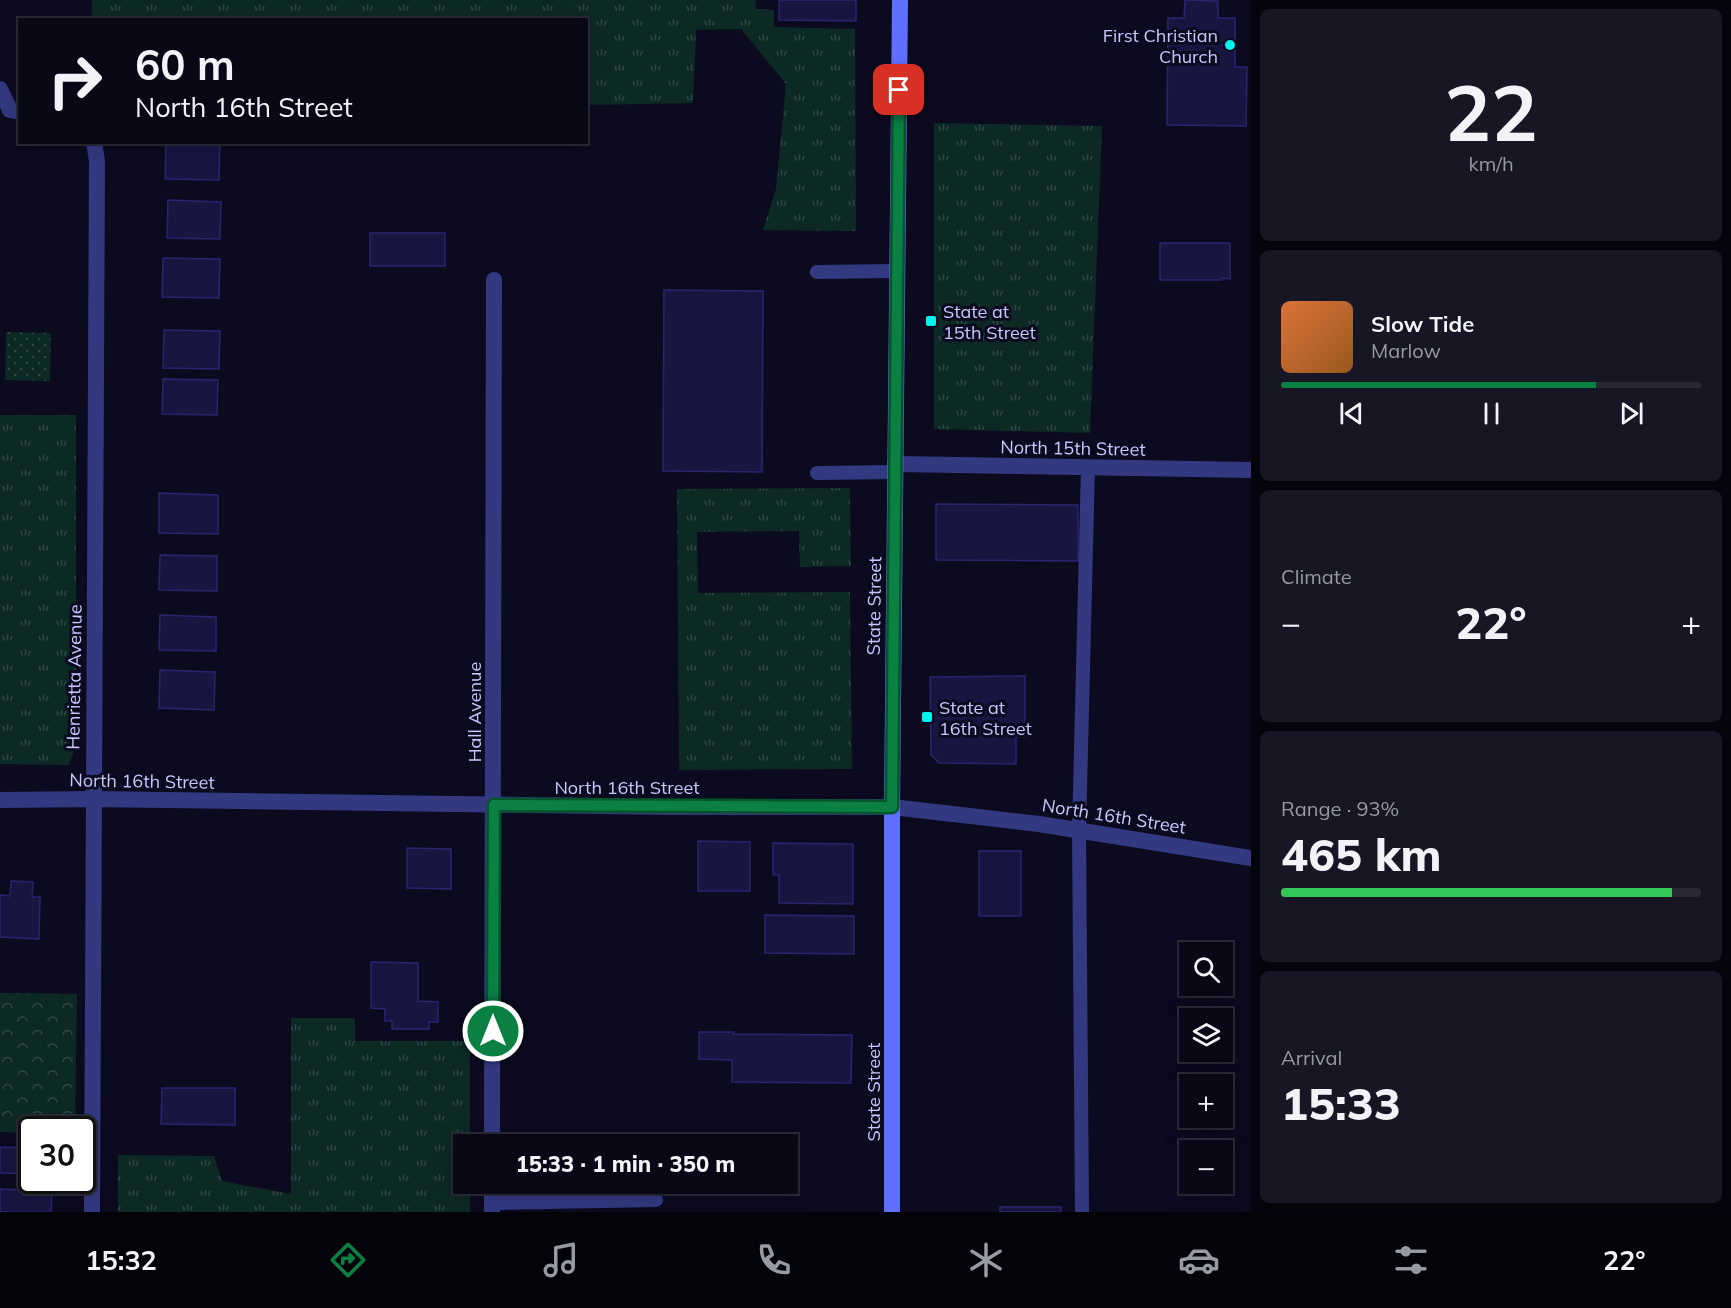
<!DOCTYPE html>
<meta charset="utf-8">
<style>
:root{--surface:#080817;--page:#161624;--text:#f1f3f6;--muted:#989aa1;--line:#292936;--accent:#0b8043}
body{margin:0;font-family:Mulish,sans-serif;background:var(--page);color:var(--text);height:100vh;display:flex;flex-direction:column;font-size:22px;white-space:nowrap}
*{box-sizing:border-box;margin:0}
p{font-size:20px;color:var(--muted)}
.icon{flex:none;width:33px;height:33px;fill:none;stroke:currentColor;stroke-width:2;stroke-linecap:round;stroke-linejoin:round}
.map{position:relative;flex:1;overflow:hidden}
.sheet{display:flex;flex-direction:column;gap:9px;padding:9px;background:#04040d;width:480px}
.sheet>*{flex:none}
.hud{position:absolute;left:18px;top:18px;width:570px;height:126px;border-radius:0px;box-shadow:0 6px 24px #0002,0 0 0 2px var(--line);background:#080817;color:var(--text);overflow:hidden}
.buttons{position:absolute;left:1179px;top:942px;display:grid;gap:12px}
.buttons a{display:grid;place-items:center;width:54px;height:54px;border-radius:0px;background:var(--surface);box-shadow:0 6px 24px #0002,0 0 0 2px var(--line);font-size:30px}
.speed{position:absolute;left:18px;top:1116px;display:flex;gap:12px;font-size:30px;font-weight:700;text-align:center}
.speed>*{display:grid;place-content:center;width:78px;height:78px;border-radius:50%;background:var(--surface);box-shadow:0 6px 24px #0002,0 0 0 2px var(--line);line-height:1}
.speed .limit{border:3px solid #111;border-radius:9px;background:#fff;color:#111}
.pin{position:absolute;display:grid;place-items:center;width:51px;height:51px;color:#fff;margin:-26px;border-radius:12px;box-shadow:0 3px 9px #0006}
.me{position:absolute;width:66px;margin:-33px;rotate:0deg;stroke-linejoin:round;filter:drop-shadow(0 0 4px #0008)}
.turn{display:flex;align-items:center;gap:21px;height:126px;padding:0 18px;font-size:27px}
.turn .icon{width:78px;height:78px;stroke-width:2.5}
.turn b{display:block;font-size:42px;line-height:51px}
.big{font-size:45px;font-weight:800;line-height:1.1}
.sheet .tile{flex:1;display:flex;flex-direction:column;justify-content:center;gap:9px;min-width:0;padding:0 21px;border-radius:9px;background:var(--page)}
.sheet .dial{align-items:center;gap:0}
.dial b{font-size:78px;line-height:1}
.song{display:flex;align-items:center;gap:18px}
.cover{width:72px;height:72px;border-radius:9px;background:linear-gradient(135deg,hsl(20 70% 55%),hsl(30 70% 35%))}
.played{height:6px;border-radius:3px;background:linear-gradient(90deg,var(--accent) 75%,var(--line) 75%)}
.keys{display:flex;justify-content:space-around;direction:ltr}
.heat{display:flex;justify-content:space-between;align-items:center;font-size:33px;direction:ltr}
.charge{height:9px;border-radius:4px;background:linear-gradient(90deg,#34c759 93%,var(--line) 0)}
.trip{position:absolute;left:453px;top:1134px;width:345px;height:60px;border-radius:0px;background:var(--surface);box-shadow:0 6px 24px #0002,0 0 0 2px var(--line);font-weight:800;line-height:60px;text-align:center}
.tab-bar{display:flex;height:96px;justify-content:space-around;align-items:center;background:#030309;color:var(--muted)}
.tab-bar .icon{width:42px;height:42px}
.tab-bar .on{color:var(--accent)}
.tab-bar b{font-size:27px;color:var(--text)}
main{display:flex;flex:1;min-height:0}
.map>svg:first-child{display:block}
.grass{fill:url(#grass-tufts)}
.forest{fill:url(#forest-crowns)}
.park{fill:url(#park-dots)}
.building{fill:#181541;stroke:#2a256f;stroke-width:1.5}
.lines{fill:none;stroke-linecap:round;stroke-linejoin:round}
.service{stroke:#323981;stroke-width:14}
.minor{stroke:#323981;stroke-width:16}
.secondary{stroke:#5f6fff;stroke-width:16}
.route-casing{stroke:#07532c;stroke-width:15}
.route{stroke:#0b8043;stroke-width:10}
.poi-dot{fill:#00f3ec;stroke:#0b0a1f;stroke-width:2}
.labels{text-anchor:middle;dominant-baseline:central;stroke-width:6;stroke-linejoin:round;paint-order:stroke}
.poi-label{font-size:18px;fill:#c8c9ff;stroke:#0b0a1f;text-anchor:start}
.street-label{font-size:18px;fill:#c8c9ff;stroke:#0b0a1f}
</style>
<main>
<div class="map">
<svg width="1251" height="1212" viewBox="0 0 1251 1212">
<defs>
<pattern id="grass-tufts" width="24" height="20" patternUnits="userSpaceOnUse" patternTransform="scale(1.5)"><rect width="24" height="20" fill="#0d2924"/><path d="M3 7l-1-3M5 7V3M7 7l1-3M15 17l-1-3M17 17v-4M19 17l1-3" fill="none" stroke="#2f4745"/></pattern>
<pattern id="forest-crowns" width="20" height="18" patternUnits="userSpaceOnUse" patternTransform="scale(1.5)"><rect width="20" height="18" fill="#0d2924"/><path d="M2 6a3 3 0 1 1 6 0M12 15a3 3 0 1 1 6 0" fill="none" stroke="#2f4745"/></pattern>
<pattern id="park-dots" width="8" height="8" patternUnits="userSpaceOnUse" patternTransform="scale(1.5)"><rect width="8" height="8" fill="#0d2924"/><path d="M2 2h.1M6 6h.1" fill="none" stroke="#2f4745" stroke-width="1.8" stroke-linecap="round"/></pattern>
</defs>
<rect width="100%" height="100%" fill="#0b0a1f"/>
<g class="grass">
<polygon points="92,0 755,0 756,9 774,10 774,27 855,29 856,231 763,230 776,189 786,84 741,29 696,30 693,103 587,105 586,20 92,20"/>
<polygon points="934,123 1102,126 1090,433 934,429"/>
<polygon points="0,415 76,415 76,745 69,765 0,764"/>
<polygon points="850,488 851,566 800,567 799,531 697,532 698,593 850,592 852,769 679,770 677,489"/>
<polygon points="291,1018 355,1018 355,1041 470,1041 470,1144 464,1144 464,1184 470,1184 470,1212 118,1212 118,1155 214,1156 222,1181 291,1194"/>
</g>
<polygon class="forest" points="0,993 77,994 75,1129 32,1130 31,1133 0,1132"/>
<polygon class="park" points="6,332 51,333 50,381 5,380"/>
<g class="building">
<polygon points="779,0 856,0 856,21 779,20"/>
<polygon points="1185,0 1218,1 1218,18 1235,18 1235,67 1247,67 1246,126 1167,125 1168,18 1184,18"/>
<polygon points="166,142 220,142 219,180 165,179"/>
<polygon points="168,200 221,202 220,239 167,238"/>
<rect x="370" y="233" width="75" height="33"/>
<polygon points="1160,243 1230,243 1230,279 1222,278 1222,280 1160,280"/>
<polygon points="163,258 220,259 219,298 162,297"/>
<polygon points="664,290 763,291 762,472 663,471"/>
<polygon points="164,330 220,331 219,369 163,368"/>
<polygon points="163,379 218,380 217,415 162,414"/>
<polygon points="159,493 218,495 218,534 159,533"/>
<polygon points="936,504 1078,505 1078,561 936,560"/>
<polygon points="160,555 217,556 217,591 159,590"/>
<polygon points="160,615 216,617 216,651 159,650"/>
<polygon points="160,670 215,672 214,710 159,708"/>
<polygon points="1025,676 1025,737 1016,737 1016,764 939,763 931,755 930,677"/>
<polygon points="698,841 750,842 750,891 698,891"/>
<polygon points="773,843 853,844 853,904 779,903 779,875 773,875"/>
<polygon points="407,848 451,849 451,889 407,888"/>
<rect x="979" y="851" width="42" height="65"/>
<polygon points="11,881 33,882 32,897 40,897 39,939 0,937 0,895 10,896"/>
<polygon points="765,915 854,916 854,954 765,953"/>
<polygon points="371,962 418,963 418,1001 438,1002 438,1022 429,1022 429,1029 392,1029 392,1021 385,1021 385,1009 371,1008"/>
<polygon points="699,1032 734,1032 734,1034 852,1035 851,1083 732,1082 732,1060 699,1059"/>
<polygon points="162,1088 235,1088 235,1125 161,1124"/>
<polygon points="0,1147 32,1148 32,1174 0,1173"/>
<polygon points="0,1189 52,1191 51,1212 0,1212"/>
<rect x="1000" y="1207" width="61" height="5"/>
</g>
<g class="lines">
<g class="service">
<polyline points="817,272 896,271"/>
<polyline points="817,473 895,472"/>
<polyline points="492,1203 656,1200"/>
<polyline points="1082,1212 1079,830 1088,467"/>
</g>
<g class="minor">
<polyline points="0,89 10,110 20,112"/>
<polyline points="895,464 1251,470"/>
<polyline points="0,800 93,799 675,807 892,807 1039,824 1251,858"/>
<polyline points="492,1144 494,280"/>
<polyline points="92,1212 97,161 94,142"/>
<polyline points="492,1212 492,1184"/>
</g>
<polyline class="secondary" points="892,1212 892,807 900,0"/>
</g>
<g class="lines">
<defs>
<polyline id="route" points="493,1031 494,805 892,807 899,90"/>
</defs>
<use href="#route" class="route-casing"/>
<use href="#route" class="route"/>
</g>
<g class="poi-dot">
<circle cx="1230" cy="45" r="6"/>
<rect x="925" y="315" width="12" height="12" rx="3"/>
<rect x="921" y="711" width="12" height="12" rx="3"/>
</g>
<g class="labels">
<g class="poi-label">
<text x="1218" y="35" text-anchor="end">First Christian<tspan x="1218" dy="21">Church</tspan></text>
<text x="943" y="311">State at<tspan x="943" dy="21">15th Street</tspan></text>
<text x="939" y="707">State at<tspan x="939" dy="21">16th Street</tspan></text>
</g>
<g class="street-label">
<text transform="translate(1073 448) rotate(1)">North 15th Street</text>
<text transform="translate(874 606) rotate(-89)">State Street</text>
<text transform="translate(74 677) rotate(-89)">Henrietta Avenue</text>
<text transform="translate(474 712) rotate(-90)">Hall Avenue</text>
<text transform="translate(142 781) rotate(1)">North 16th Street</text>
<text x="627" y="787">North 16th Street</text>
<text transform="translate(1114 816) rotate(9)">North 16th Street</text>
<text transform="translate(873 1092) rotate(-90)">State Street</text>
</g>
</g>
</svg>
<div class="buttons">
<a><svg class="icon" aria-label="search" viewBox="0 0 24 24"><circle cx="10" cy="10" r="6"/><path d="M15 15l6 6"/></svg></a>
<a><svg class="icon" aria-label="layers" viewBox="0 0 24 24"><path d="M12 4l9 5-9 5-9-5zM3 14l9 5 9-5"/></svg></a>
<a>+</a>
<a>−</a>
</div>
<div class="speed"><div class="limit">30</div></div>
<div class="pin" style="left:899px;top:90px;background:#d93025"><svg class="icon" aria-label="arrive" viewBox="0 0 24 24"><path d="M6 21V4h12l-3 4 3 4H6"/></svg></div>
<svg class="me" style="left:493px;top:1031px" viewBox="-20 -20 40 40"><circle r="17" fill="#0b8043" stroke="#fff" stroke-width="3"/><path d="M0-11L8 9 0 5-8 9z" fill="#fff"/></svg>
<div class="trip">15:33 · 1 min · 350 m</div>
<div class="hud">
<div class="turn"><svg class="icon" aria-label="right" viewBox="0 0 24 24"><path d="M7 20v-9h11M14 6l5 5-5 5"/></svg><div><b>60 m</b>North 16th Street</div></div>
</div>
</div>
<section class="sheet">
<div class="tile dial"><b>22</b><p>km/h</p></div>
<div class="tile">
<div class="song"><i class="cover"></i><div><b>Slow Tide</b><p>Marlow</p></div></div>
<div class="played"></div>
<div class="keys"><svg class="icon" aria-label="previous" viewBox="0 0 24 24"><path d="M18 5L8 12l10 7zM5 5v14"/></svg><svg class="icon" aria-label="pause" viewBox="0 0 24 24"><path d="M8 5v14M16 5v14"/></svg><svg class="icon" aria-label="next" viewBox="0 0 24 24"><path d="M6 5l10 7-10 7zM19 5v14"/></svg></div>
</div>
<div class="tile"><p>Climate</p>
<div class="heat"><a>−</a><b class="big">22°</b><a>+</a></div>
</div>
<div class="tile"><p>Range · 93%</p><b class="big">465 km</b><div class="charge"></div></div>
<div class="tile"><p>Arrival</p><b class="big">15:33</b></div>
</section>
</main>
<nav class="tab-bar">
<b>15:32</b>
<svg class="icon on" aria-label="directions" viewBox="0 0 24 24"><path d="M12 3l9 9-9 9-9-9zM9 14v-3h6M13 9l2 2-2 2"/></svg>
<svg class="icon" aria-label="music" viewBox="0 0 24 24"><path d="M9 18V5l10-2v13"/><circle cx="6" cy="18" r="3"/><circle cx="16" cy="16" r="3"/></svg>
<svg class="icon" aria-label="phone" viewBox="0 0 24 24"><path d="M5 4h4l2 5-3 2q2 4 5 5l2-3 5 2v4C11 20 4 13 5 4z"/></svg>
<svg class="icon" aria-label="climate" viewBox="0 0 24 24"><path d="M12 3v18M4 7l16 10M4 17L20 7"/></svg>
<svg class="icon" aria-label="car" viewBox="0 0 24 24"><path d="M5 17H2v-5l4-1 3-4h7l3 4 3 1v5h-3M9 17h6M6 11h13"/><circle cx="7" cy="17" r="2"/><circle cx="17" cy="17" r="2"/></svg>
<svg class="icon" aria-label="filters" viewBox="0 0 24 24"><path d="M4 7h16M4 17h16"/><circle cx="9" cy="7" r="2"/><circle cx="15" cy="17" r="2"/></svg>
<b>22°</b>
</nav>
